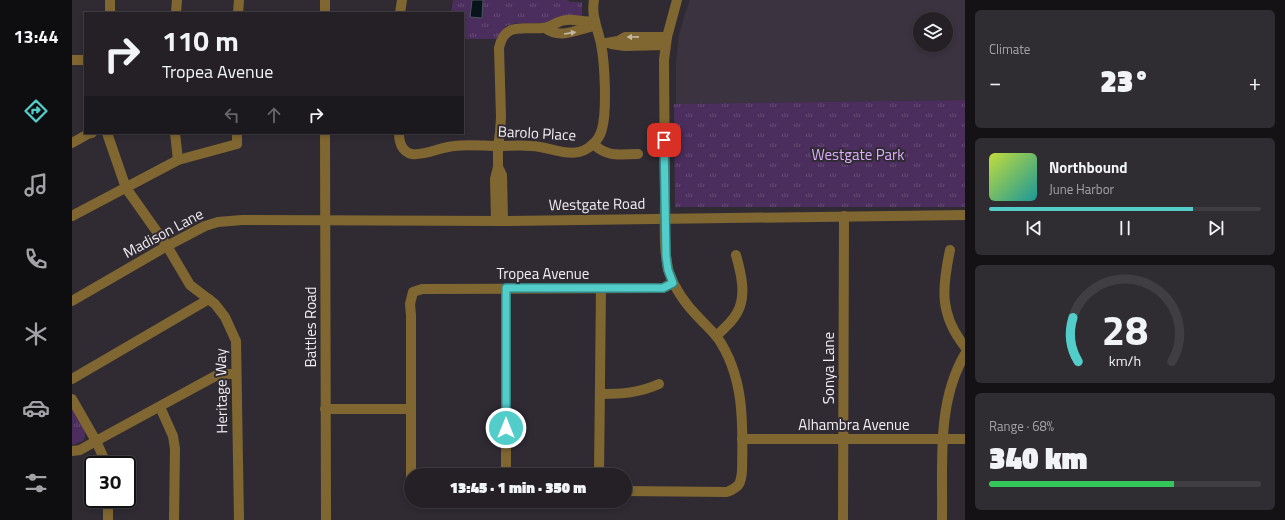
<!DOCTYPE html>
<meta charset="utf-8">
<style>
:root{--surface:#242026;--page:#302d32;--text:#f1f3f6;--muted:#a3a3a7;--line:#413e43;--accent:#53cdc9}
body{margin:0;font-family:"Titillium Web",sans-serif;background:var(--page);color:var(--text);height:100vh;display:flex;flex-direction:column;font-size:15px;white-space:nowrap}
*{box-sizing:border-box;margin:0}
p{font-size:13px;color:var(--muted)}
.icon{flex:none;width:22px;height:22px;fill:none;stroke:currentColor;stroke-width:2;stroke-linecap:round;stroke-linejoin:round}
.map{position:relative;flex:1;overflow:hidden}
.drawer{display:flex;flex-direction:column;gap:10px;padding:10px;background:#141215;width:320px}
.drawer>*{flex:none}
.guide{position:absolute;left:12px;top:12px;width:380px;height:122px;border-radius:0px;box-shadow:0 2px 6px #0003,0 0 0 1px var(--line);background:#242026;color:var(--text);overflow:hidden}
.tools{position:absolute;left:841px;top:12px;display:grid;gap:8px}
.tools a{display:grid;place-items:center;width:40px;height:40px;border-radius:50%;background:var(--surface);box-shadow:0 2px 6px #0003,0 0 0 1px var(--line);font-size:20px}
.speed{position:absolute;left:12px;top:456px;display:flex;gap:8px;font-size:20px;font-weight:700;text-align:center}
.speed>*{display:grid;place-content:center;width:52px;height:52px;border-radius:50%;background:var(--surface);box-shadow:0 2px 6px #0003,0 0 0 1px var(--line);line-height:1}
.speed .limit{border:2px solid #111;border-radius:6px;background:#fff;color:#111}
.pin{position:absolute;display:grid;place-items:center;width:34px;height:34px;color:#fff;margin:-17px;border-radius:8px;box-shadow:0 2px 6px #0006}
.me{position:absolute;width:44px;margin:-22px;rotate:0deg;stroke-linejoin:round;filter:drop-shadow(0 0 3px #0008)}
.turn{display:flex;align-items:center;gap:14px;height:84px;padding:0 12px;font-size:18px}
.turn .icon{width:52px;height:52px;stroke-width:2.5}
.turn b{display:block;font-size:28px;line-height:34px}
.lanes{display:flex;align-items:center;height:38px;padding:0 12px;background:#0003;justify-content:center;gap:20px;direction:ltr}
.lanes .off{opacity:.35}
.big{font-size:30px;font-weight:800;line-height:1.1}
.drawer .card{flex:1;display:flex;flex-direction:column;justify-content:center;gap:6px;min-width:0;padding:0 14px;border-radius:6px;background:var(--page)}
.drawer .dial{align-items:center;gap:0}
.dial svg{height:104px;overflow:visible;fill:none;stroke:var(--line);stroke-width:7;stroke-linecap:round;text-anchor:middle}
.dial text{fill:var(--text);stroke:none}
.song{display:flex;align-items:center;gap:12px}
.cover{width:48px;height:48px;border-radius:6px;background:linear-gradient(135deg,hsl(70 70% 55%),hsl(180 70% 35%))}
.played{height:4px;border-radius:2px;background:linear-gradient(90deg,var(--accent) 75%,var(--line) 75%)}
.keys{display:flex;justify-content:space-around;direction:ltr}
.heat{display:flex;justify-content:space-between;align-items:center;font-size:22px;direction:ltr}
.charge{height:6px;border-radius:3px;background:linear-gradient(90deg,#34c759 68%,var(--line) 0)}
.trip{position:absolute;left:332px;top:468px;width:228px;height:40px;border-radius:20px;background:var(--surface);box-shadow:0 2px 6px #0003,0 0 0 1px var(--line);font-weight:800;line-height:40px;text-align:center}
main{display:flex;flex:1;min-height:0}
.menu{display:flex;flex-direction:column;width:72px;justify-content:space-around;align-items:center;background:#0e0d0f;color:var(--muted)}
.menu .icon{width:28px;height:28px}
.menu .active{color:var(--accent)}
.menu b{font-size:18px;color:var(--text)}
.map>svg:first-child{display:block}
.built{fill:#3b3340;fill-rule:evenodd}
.park{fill:url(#park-tufts)}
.water{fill:#08141b;stroke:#4e555c}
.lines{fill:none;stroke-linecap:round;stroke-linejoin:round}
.minor{stroke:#806731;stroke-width:10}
.oneway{fill:#c3b7a5}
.route-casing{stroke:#368583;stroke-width:10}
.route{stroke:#53cdc9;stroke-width:7}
.labels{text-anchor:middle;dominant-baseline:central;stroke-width:4;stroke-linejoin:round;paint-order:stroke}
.street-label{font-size:15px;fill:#f0edf2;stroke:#302b33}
.park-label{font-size:15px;fill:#dcaefb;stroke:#302b33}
</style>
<main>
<nav class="menu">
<b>13:44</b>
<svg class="icon active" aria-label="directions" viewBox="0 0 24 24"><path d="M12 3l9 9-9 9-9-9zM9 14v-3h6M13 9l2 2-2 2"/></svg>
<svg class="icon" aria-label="music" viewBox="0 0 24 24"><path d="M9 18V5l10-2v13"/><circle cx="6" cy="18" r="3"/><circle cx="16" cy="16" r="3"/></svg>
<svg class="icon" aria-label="phone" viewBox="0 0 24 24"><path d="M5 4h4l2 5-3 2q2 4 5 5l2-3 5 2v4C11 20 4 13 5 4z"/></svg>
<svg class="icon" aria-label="climate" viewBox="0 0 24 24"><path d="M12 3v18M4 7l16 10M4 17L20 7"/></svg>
<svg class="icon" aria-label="car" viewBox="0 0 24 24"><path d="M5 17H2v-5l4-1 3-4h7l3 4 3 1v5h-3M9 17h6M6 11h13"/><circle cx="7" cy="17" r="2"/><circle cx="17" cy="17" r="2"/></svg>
<svg class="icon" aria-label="filters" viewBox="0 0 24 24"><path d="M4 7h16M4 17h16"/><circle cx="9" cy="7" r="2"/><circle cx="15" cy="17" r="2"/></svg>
</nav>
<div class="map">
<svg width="893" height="520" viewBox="0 0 893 520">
<defs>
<pattern id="park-tufts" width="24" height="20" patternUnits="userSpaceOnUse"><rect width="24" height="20" fill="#4b2e5d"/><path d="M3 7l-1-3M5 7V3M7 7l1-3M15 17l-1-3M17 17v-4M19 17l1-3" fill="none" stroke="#654d75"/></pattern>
</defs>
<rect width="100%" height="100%" fill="#302b33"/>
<path class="built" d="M618,0H893V100L604,104V61L607,35L613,14ZM848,19H874V45H848Z"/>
<g class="park">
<polygon points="381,0 495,0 498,2 510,2 510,18 474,23 444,23 434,26 424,39 391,39 391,13 379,13"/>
<polygon points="893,100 893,207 603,207 602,104"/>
<path d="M0,406C6,416 18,430 11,441L0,445Z"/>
</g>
<polygon class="water" points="400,0 411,0 410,18 398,17"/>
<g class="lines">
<g class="minor">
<polyline points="38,13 38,0"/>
<polyline points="104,13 105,0"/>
<polyline points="166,13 167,0"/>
<polyline points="253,13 253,0"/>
<polyline points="328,13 330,0"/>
<path d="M473,28C489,40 505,29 522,26"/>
<polyline points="529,44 546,41 553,37 595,37"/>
<polyline points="539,44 553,46 593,45"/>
<polyline points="0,60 13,60"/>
<polyline points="35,133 54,188 95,246 118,285 143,304 153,317 164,341 167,520"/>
<polyline points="103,133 106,160"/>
<polyline points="253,133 254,520"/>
<path d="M327,133C327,142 330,152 340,154C352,156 369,147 382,146C397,144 412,146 427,146C438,146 449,145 460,146C481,147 503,162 521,144C525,141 529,134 530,129C535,111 533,64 529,44C526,29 519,16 522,0"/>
<polyline points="0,143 16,134 20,133"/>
<path d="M521,144C537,158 547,154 566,154"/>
<polyline points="426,167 430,175 431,221"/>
<polyline points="0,216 106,160 165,144 165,133"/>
<path d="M424,221L423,179L426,167V146L428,133L429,117L427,48C433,21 451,30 471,28C480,27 486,20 495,20C505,19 513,23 523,21"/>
<path d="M878,250C870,288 867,314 893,347"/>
<polyline points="0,301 95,246 133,226 146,222 170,220 431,221 893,215"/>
<path d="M644,336C652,329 660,322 665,313C675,296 669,273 664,255"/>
<polyline points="0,379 137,299"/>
<path d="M528,394C550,394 567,393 587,384"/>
<polyline points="0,399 24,441 35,465"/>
<polyline points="88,407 101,436 103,449 102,520"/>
<polyline points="253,409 339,409"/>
<polyline points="670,439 893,439"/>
<polyline points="0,451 8,450 24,441 147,374 164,374"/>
<polyline points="434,475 434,289"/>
<polyline points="527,475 529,288"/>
<polyline points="339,479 339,315 338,304 341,292 350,289 591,288 601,283"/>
<path d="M553,491L655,492C667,487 669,484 670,471C671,425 673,377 645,337C640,331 634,325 628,319C615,306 603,290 597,272C591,253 593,217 593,196C593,151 592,105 592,60L595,37L605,0"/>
<polyline points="36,499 36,520"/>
<polyline points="771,520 772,216"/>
<path d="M870,520C871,465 864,403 893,354"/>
</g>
</g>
<defs><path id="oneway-solid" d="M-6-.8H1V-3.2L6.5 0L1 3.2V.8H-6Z"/></defs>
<g class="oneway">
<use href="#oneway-solid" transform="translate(498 33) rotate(-9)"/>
<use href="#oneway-solid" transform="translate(561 37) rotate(179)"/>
</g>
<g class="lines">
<defs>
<polyline id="route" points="434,428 434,288 591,288 601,283 596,270 594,256 592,140"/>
</defs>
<use href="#route" class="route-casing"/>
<use href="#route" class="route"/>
</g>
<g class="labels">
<g class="street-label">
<text transform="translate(465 133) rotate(3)">Barolo Place</text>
<text transform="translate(525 204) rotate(-1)">Westgate Road</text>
<text transform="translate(91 233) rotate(-28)">Madison Lane</text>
<text x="471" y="273">Tropea Avenue</text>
<text transform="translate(238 327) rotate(-90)">Battles Road</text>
<text transform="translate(756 368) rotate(-90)">Sonya Lane</text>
<text transform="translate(149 391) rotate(-91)">Heritage Way</text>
<text x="782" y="424">Alhambra Avenue</text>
</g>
<g class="park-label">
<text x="786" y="154">Westgate Park</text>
</g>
</g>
</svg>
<div class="tools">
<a><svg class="icon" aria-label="layers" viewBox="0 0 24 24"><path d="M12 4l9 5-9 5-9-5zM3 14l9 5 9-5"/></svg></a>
</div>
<div class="speed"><div class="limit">30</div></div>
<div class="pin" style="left:592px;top:140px;background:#d93025"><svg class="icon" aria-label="arrive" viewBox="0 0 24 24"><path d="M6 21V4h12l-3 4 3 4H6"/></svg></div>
<svg class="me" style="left:434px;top:428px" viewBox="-20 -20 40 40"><circle r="17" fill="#53cdc9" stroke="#fff" stroke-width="3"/><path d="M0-11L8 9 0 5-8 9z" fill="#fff"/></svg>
<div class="trip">13:45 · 1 min · 350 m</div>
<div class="guide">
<div class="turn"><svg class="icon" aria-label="right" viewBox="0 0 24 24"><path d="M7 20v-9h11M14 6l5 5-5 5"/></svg><div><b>110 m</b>Tropea Avenue</div></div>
<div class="lanes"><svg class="icon off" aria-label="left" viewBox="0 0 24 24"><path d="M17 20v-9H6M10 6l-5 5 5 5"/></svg><svg class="icon off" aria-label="ahead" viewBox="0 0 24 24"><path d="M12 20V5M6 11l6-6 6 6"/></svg><svg class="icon" aria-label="right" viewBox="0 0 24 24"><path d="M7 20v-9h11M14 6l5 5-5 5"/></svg></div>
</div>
</div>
<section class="drawer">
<div class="card"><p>Climate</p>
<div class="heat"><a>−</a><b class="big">23°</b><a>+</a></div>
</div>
<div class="card">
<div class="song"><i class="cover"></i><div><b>Northbound</b><p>June Harbor</p></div></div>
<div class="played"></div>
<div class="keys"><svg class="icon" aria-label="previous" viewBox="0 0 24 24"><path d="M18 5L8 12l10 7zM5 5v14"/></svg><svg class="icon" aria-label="pause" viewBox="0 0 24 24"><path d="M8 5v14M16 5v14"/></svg><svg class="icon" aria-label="next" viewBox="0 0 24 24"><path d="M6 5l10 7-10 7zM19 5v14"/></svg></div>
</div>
<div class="card dial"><svg viewBox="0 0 100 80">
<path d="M14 69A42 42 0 1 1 86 69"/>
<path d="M14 69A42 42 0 0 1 10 35" stroke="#53cdc9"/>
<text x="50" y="56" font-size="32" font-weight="700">28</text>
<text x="50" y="72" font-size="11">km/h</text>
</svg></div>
<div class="card"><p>Range · 68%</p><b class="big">340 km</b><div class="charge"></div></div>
</section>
</main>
